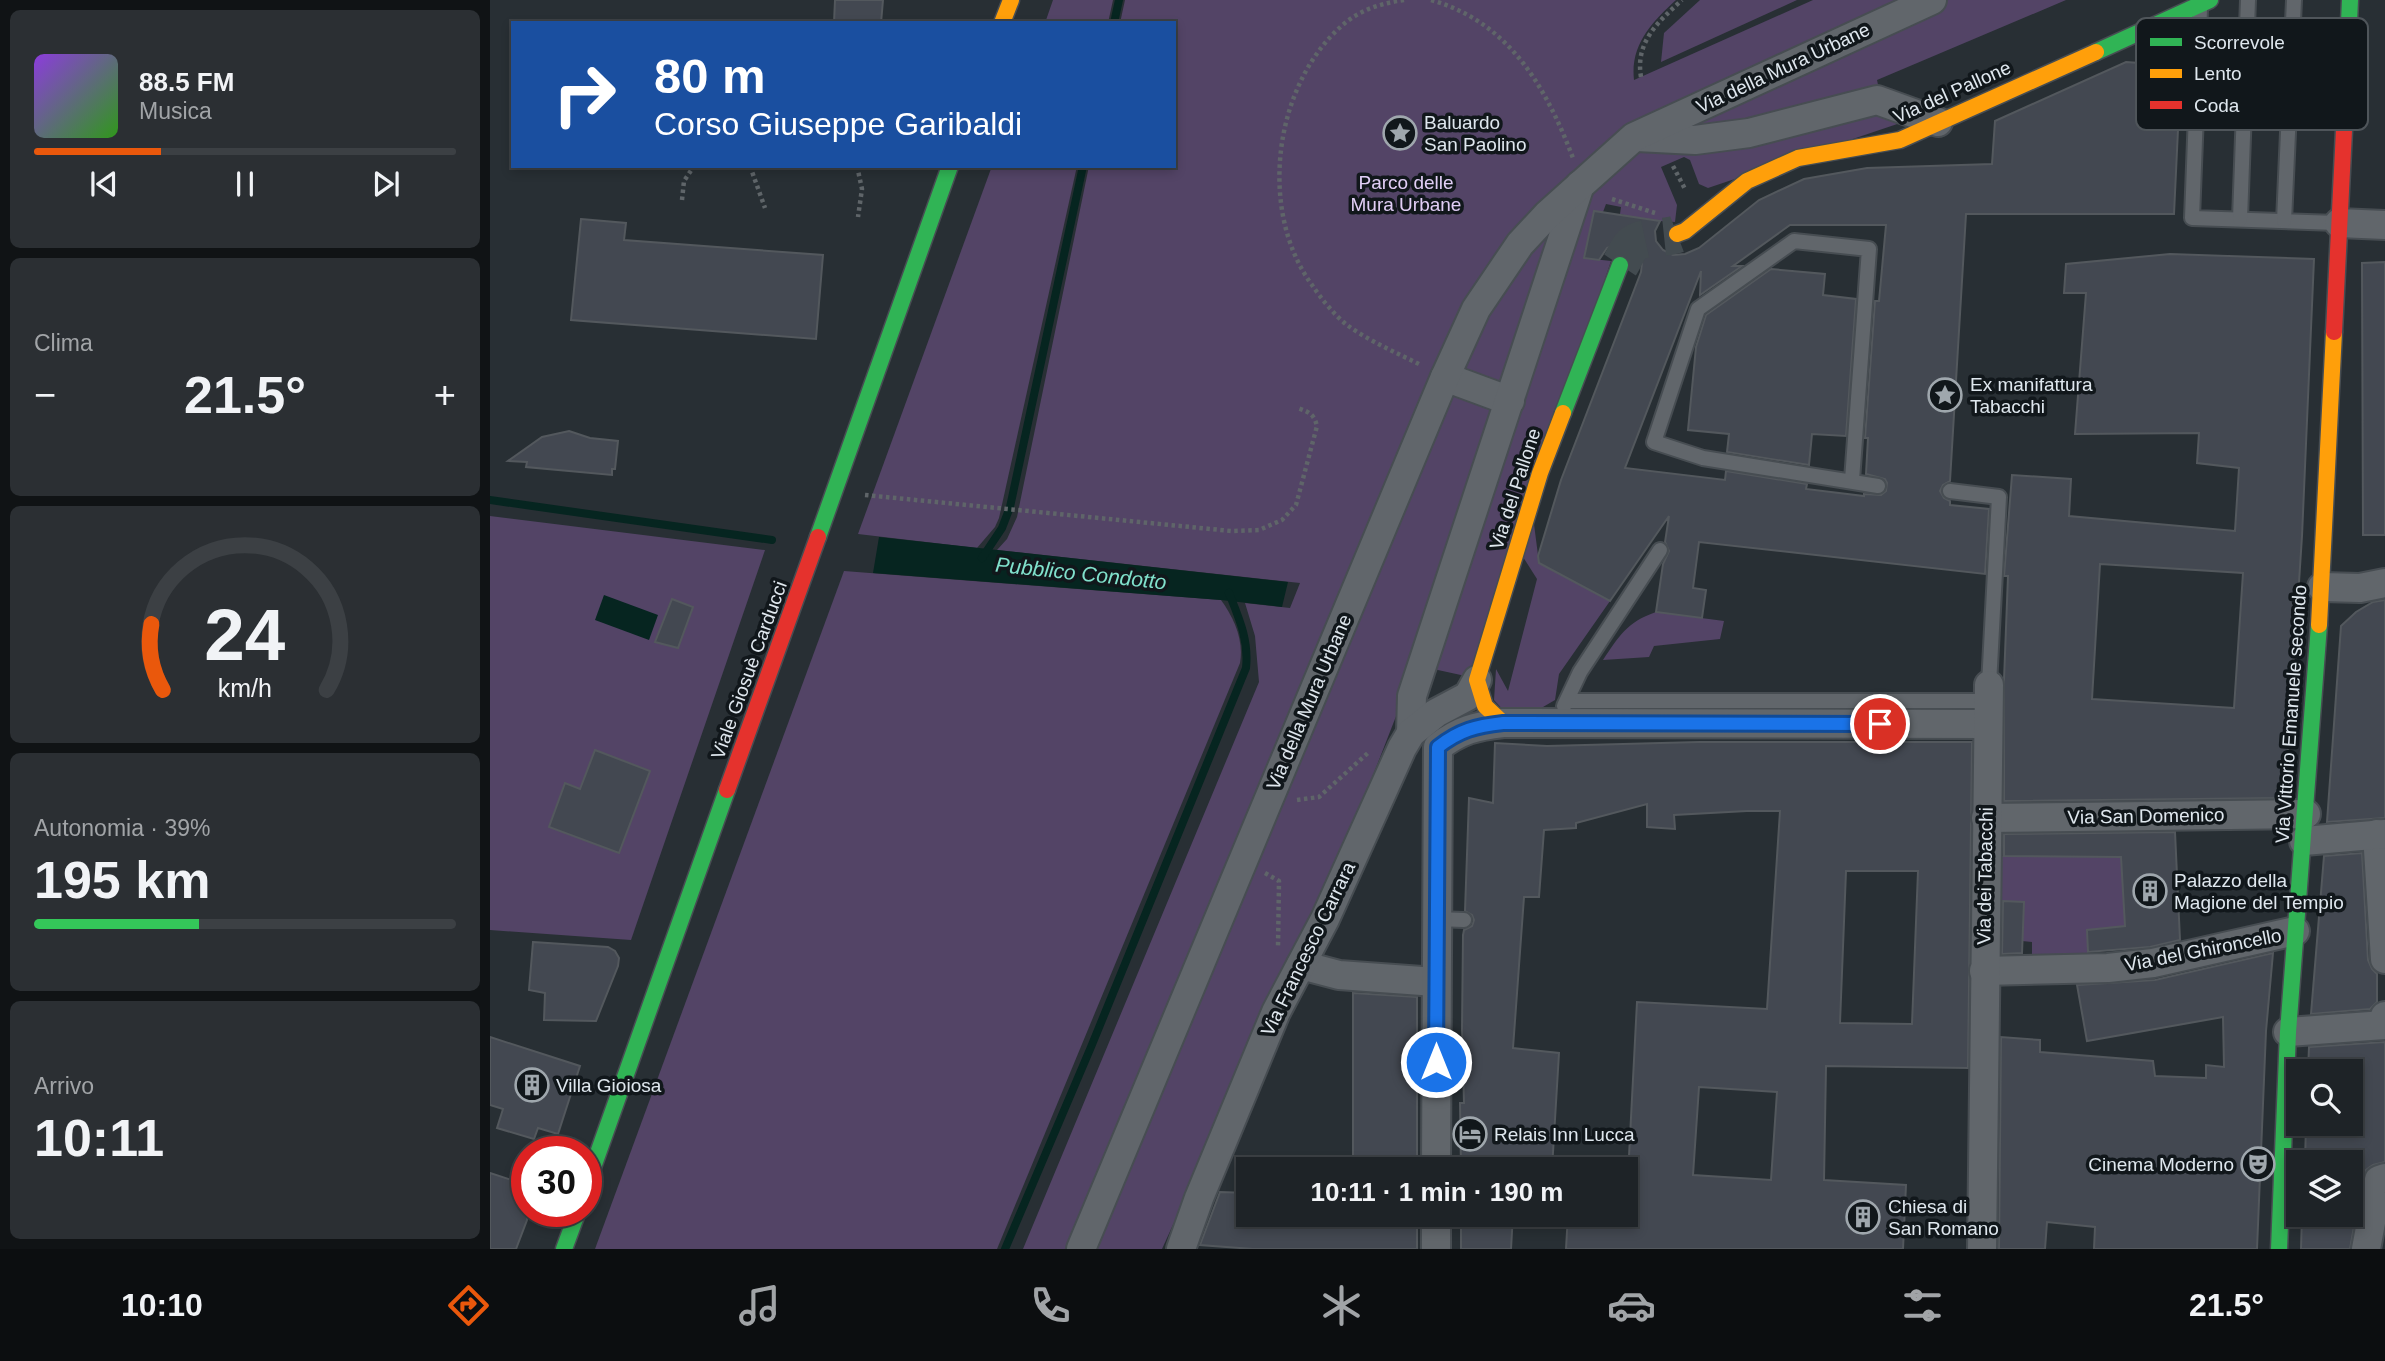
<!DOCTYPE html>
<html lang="it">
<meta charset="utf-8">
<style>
:root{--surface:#1e2327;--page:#2b2f33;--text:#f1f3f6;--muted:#a1a4a7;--line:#3c4044;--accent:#ea580c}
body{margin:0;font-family:Arial,sans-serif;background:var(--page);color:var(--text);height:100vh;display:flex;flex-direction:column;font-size:26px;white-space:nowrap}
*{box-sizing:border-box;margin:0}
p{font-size:23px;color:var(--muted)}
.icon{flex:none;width:38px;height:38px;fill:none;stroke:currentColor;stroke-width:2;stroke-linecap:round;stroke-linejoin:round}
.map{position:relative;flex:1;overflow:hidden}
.panel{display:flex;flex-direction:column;gap:10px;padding:10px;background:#101315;width:490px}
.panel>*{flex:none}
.guide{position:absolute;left:21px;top:21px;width:665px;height:147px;border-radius:0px;box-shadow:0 4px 10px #0003,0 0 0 2px var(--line);background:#1a4fa0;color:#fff;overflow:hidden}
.buttons{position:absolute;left:1796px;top:1059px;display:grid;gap:14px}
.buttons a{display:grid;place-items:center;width:77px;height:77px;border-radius:0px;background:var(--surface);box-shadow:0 4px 10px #0003,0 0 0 2px var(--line);font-size:35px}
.speed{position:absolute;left:21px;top:1136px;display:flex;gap:14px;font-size:35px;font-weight:700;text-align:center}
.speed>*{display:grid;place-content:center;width:91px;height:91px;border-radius:50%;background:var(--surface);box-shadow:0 4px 10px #0003,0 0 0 2px var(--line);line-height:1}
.speed .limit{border:10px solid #d22;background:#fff;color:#111}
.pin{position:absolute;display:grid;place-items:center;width:60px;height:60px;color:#fff;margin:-30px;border:4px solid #fff;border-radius:50%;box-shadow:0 2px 7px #0007}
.me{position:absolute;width:77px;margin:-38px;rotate:0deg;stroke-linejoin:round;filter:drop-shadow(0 0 5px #0008)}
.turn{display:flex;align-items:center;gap:24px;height:147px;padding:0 28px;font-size:32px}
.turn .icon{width:91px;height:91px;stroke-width:2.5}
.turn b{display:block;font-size:49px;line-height:60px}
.big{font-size:52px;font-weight:800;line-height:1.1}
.panel .tile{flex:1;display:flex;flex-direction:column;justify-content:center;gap:10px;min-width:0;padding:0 24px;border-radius:10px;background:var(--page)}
.panel .dial{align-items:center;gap:0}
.dial svg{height:182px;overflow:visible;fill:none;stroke:var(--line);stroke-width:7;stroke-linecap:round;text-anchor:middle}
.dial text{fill:var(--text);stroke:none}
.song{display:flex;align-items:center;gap:21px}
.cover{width:84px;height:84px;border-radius:10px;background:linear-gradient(135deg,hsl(270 70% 55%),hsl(110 70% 35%))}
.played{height:7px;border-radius:4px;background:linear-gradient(90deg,var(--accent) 30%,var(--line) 30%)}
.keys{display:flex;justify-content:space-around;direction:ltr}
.heat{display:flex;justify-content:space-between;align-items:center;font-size:38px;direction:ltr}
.charge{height:10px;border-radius:5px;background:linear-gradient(90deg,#34c759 39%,var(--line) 0)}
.trip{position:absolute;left:746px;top:1157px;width:402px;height:70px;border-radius:0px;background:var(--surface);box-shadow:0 4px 10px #0003,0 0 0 2px var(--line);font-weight:800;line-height:70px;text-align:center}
.menu{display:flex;height:112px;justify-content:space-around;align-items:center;background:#0c0e10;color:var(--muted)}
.menu .icon{width:49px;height:49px}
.menu .selected{color:var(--accent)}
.menu b{font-size:32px;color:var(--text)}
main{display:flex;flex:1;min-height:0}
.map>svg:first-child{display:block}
.green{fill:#534466}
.water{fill:#062520}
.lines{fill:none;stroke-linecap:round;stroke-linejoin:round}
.stream{stroke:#062520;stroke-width:8}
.building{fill:#434851;stroke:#53585d;stroke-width:2;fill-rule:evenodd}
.secondary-tunnel{stroke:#434b50;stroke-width:38;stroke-dasharray:38 19;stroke-linecap:butt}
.lane-casing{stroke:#474d52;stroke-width:18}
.street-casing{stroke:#474d52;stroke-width:32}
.fast-casing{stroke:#474d52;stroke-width:19}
.slow-casing{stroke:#474d52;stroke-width:19}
.jam-casing{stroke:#474d52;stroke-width:19}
.path{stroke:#5f6569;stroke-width:4.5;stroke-dasharray:3.5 3.5;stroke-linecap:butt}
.lane{stroke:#61666b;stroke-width:14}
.street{stroke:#61666b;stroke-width:28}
.fast{stroke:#30b455;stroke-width:16}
.slow{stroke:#ff9f0a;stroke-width:16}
.jam{stroke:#e5322d;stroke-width:16}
.route-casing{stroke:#114b97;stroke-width:18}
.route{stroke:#1a73e8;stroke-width:12}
.labels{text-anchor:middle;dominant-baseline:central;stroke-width:7;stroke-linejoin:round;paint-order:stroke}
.street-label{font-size:19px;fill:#dfe7ee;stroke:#11171b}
.poi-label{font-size:19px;fill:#dfe7ee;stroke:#11171b;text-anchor:start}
.park-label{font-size:19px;fill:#e1cef6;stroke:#11171b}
.water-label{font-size:21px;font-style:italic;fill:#80e1cc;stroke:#11171b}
.key{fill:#11171b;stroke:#4f555a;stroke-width:2}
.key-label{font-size:19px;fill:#dfe7ee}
</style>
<main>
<section class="panel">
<div class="tile">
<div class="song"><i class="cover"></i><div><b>88.5 FM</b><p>Musica</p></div></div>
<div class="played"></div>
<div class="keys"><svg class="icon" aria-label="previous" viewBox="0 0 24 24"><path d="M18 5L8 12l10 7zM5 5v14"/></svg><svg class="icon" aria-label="pause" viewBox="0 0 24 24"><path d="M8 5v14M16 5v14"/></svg><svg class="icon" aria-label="next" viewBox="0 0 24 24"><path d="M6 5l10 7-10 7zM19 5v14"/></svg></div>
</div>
<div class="tile"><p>Clima</p>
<div class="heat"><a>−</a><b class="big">21.5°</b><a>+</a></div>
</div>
<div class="tile dial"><svg viewBox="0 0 100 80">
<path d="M14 69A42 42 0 1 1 86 69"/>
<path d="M14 69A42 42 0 0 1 9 40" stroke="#ea580c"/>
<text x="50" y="56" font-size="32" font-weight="700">24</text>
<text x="50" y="72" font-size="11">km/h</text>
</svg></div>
<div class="tile"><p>Autonomia · 39%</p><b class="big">195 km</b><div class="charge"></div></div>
<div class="tile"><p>Arrivo</p><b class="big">10:11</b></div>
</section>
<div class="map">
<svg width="1895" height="1249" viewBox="0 0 1895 1249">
<rect width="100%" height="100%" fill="#282f34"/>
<g class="green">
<polygon points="563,0 623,0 618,23 555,23"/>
<path d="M635,0H1186C1162,22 1140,45 1144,80L1323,0H1576L1387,80L1395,117H1428L1218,188L1209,184L1200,160L1194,157L1171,167L1187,205L1185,222L1154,220L1130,214L1131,207L1116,204L1113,212L1104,211L1094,258L1121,261L980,677L925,665C853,865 759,1056 672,1249H533L769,682L765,636L755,603L800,608L810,583L507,550L517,539L527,517L599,166H684V23H630Z"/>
<polygon points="1210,0 1307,0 1171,62 1174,33"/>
<polygon points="502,166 587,166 509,518 505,527 487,548 368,534"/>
<polygon points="0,516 275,550 141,940 0,930"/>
<polygon points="1044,524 1049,563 1120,601 1069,674 1065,700 1053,707 1015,712 1004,700 1006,669 1018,691 1047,579 1033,557"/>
<path d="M354,571L731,600C744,618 754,640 750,663L507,1249H105Z"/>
<path d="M1166,612L1234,621L1230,639L1164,646L1159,657L1113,660C1129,636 1137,622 1166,612Z"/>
<polygon points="1511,856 1631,857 1635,926 1597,930 1598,959 1542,959 1542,942 1532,941 1534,902 1510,901"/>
</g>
<g class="water">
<polygon points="389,537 798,582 792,607 731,600 383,573"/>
<polygon points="114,595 168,615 159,640 105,620"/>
</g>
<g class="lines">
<g class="stream">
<polyline points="624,23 629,0"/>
<polyline points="0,500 282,540"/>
<polyline points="492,558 512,528 520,507 593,166"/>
<path d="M515,1249L601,1047L756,668C759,640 749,618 739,593"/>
</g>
</g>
<g class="building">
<polygon points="345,0 393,0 391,23 344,23"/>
<path d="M1636,62L1691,66L1684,214H1476L1460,481L1453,485L1450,491L1454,498L1460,501V505L1499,509L1495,574L1209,542L1203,588L1216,590L1212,618L1166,612L1173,564L1179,551L1175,542L1179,516L1120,601L1049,563L1048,556L1071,480L1151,272L1152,262L1147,252L1137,244H1126L1117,248L1109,260L1094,258L1104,211L1170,221L1165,231L1166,241L1173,250L1183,255L1195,254L1209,248L1269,200L1314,179L1377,168L1502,164L1505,121ZM1300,225H1396L1389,301H1385L1375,438H1378L1376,474L1395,479L1397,483L1396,491L1391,495L1374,494V496L1316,489L1317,484L1236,471L1235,480L1135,468L1211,271L1210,295L1252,266H1243Z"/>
<polygon points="91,219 136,223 134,240 333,255 326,339 81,320"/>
<path d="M1680,254L1824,259L1812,536L1795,798L1514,801V680L1518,576H1514L1522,475L1581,479L1579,516L1745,531L1749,468L1707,463L1709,433L1585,434L1596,293H1574L1576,264ZM1610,564L1753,573L1744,708L1602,699Z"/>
<polygon points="1895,262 1895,535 1873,535 1872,263"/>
<polygon points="1281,269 1335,274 1333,295 1366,299 1356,436 1322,434 1319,465 1237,452 1239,434 1198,430 1206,347 1216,315"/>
<polygon points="79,431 100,438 128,441 125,469 122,469 122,475 36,467 37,462 18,461 52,437"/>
<polygon points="182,599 203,607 188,648 165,642"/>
<polygon points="1895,600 1895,818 1837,822 1851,626 1866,612 1883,602"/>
<path d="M1209,742H1482L1478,1068L1336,1066L1334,1180L1416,1185L1413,1249H1076L1078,1214H1136L1147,1002L1277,1009L1290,811H1257L1184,815L1185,829L1157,827V804L1086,823V828L1054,830L1049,897H1034L1023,1048L1069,1053L1062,1169H971L970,1103H974L972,1030L973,935L974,930L982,926L984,920L982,915L975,911L979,798L1003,803L1005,743L1057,746ZM1356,871H1428L1422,1024L1350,1023ZM1209,1087L1287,1092L1281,1180L1203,1175Z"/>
<polygon points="105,750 160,771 129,853 59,827 75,783 90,789"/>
<polygon points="1685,832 1690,940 1660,947 1598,952 1597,930 1635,926 1631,857 1514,856 1514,834"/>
<polygon points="1872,853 1878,960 1882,969 1887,974 1887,1002 1880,1009 1821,1014 1834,856"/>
<polygon points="1513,901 1534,902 1532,953 1512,954"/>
<polygon points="43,942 118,947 125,951 129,958 128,966 106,1021 54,1020 55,993 39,990"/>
<polygon points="1783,953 1776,1031 1767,1249 1604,1249 1605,1227 1557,1222 1555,1249 1509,1249 1511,1037 1550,1040 1550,1052 1663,1061 1665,1076 1716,1078 1716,1065 1734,1067 1733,1017 1597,1041 1587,985 1665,980"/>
<polygon points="863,993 927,997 927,1169 863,1169"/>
<polygon points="0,1037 90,1066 68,1134 48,1128 44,1139 7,1128 13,1109 0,1105"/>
<polygon points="1895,1042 1895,1162 1883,1165 1876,1170 1873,1176 1860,1249 1811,1249 1812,1214 1860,1214 1860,1162 1815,1162 1816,1124 1860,1124 1860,1071 1818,1071 1819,1047"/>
<polygon points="0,1173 37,1185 37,1220 26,1249 0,1249"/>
<polygon points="730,1192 758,1193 758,1214 809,1214 809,1223 864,1222 864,1214 927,1214 927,1249 763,1249 710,1245"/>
<polygon points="971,1214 1023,1214 1021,1249 971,1249"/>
</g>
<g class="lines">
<path class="secondary-tunnel" d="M1130,265C1134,259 1137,250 1142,245C1153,235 1174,239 1187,234"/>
<defs>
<g id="lane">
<polyline points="1710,9 1702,218 1847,223"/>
<polyline points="1750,219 1758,0"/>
<polyline points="1794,221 1804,0"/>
<polyline points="1362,480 1379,249 1304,241 1208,309 1164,442 1213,458 1388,486"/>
<polyline points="1460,491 1509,497 1499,685"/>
<polyline points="1077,701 1499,701"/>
<polyline points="1074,706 1090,672 1170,550"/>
<polyline points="946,919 974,920"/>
</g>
<g id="street">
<polyline points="1147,137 1205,140 1259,133 1387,100 1448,122"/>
<polyline points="1849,223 1895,225"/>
<polyline points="955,377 1020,401"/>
<polyline points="1832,587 1870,588 1895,583"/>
<polyline points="921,733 922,696 1090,185"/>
<polyline points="1496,818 1816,814"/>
<polyline points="1887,834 1895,959"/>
<polyline points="1814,841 1895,834"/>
<polyline points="811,965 849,975 946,982"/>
<polyline points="1494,971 1618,968 1663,963 1805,931"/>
<polyline points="1798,1032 1894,1025 1895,1016"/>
<path d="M946,1169L948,747C970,730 986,726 1013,723L1498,724"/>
<polyline points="946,1214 946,1249"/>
<polyline points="591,1249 955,377 986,309 1030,244 1057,215 1144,137 1442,0"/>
<polyline points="691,1249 709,1198 786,1012 835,919 912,748 921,733 946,713 978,696 987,680"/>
<polyline points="1492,1249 1499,685"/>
<polyline points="1876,1249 1889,1180 1895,1178"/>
</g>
<g id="fast">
<polyline points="1606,52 1720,0"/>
<polyline points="1856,90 1860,0"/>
<polyline points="1073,413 1130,265"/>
<polyline points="328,537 460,166"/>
<polyline points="96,1187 237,790"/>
<polyline points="74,1249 88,1211"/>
<polyline points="1789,1249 1798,1032 1829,625"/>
</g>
<g id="slow">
<polyline points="512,23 521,0"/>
<polyline points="1187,234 1195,231 1257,181 1308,158 1410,140 1606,52"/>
<polyline points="1829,625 1844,332"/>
<polyline points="1013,723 995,706 987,680 1050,473 1073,413"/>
</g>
<g id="jam">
<polyline points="1844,332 1856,90"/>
<polyline points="237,790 328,537"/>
</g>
</defs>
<use href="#lane" class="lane-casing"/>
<use href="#street" class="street-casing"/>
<use href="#fast" class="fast-casing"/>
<use href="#slow" class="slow-casing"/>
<use href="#jam" class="jam-casing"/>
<g class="path">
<path d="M914,0C893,3 872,9 855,23C784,82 767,210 822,285C831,298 844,315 857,325C879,341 907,353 931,365"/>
<path d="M941,0C1019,22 1056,87 1083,158"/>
<path d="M1151,77C1145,42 1168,22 1192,0"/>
<polyline points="260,166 275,208"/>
<polyline points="367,166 372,189 368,217"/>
<polyline points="1183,166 1195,189"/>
<polyline points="1122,199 1165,213"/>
<polyline points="192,200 194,181 204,166"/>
<path d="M375,495L741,531L769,530L792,520L806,505L827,426C824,414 819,412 808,408"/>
<polyline points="807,800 829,797 879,752"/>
<polyline points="775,873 789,881 788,947"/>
</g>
<use href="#lane" class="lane"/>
<use href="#street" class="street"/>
<use href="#fast" class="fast"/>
<use href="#slow" class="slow"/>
<use href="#jam" class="jam"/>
</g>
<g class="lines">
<defs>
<path id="route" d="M946,1062L948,747C970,730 986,726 1013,723L1390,724"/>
</defs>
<use href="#route" class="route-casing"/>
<use href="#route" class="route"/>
</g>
<defs>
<symbol id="sight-ring" viewBox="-11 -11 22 22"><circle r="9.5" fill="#11171b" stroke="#9fa7ad" stroke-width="1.5"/><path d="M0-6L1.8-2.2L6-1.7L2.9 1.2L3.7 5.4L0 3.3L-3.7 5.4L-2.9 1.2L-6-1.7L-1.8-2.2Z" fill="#9fa7ad"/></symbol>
<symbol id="building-ring" viewBox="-11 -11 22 22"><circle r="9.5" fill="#11171b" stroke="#9fa7ad" stroke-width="1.5"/><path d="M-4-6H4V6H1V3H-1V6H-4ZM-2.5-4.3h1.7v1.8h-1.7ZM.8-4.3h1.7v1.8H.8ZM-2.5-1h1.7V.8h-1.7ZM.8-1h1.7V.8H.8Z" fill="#9fa7ad"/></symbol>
<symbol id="hotel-ring" viewBox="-11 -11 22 22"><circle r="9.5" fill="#11171b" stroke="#9fa7ad" stroke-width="1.5"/><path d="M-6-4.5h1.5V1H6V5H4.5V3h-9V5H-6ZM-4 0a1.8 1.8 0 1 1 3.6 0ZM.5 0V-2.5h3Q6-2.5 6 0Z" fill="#9fa7ad"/></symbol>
<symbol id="theatre-ring" viewBox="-11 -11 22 22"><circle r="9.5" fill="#11171b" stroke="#9fa7ad" stroke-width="1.5"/><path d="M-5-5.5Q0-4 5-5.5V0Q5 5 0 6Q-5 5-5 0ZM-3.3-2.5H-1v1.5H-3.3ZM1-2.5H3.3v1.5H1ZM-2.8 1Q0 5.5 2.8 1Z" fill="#9fa7ad"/></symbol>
</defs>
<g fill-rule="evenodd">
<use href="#sight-ring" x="891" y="114" width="38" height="38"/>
<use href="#sight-ring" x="1436" y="376" width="38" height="38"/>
<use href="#building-ring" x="1641" y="872" width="38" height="38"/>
<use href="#building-ring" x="23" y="1066" width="38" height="38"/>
<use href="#hotel-ring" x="961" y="1115" width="38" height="38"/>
<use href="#theatre-ring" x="1749" y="1145" width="38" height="38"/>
<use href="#building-ring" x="1354" y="1198" width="38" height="38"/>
</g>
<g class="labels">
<g class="street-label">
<text transform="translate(1293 68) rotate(-25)">Via della Mura Urbane</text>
<text transform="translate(1462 92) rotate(-24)">Via del Pallone</text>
<text transform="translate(1025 489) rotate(-72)">Via del Pallone</text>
<text transform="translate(259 670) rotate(-70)">Viale Giosuè Carducci</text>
<text transform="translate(819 702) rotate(-67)">Via della Mura Urbane</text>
<text transform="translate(1801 714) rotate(-86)">Via Vittorio Emanuele secondo</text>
<text transform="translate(1656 816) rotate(-1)">Via San Domenico</text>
<text transform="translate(1495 876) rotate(-89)">Via dei Tabacchi</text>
<text transform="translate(818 949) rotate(-64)">Via Francesco Carrara</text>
<text transform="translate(1713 950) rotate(-11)">Via del Ghironcello</text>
</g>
<g class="poi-label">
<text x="934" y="122">Baluardo<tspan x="934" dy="22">San Paolino</tspan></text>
<text x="1480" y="384">Ex manifattura<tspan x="1480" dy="22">Tabacchi</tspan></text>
<text x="1684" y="880">Palazzo della<tspan x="1684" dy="22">Magione del Tempio</tspan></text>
<text x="66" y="1085">Villa Gioiosa</text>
<text x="1004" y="1134">Relais Inn Lucca</text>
<text x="1744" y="1164" text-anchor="end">Cinema Moderno</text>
<text x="1398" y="1206">Chiesa di<tspan x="1398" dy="22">San Romano</tspan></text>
</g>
<g class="park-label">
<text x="916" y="182">Parco delle<tspan x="916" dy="22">Mura Urbane</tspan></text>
</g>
<g class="water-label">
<text transform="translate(591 573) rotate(6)">Pubblico Condotto</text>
</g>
</g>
<rect x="1646" y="18" width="232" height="112" rx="10" class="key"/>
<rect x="1660" y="38" width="32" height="8" fill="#30b455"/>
<rect x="1660" y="69" width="32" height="9" fill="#ff9f0a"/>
<rect x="1660" y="101" width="32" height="8" fill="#e5322d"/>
<g class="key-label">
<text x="1704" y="49">Scorrevole</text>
<text x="1704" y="80">Lento</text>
<text x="1704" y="112">Coda</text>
</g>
</svg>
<div class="buttons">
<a><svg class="icon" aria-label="search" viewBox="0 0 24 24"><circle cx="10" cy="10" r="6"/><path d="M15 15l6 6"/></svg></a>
<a><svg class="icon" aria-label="layers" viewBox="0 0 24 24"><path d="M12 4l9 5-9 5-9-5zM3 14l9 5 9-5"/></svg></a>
</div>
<div class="speed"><div class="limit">30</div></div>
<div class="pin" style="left:1390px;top:724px;background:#d93025"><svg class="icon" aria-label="arrive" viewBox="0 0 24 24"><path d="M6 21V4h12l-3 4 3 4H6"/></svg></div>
<svg class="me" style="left:946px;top:1062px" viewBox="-20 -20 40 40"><circle r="17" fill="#1a73e8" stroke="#fff" stroke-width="3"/><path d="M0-11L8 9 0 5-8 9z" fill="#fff"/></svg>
<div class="trip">10:11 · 1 min · 190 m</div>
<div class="guide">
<div class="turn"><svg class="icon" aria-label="right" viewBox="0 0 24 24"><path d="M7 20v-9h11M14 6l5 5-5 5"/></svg><div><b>80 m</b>Corso Giuseppe Garibaldi</div></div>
</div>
</div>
</main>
<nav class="menu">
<b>10:10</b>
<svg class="icon selected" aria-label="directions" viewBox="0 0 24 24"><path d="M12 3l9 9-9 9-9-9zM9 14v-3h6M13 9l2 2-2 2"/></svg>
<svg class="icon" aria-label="music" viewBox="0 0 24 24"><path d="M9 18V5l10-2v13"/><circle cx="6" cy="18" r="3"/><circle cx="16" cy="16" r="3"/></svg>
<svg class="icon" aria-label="phone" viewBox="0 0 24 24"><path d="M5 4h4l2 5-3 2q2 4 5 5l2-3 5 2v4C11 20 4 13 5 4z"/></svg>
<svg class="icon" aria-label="climate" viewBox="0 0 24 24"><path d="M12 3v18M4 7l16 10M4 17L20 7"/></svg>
<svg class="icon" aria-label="car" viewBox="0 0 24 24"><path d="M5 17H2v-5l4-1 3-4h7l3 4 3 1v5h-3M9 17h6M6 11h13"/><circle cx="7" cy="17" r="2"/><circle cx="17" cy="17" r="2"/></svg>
<svg class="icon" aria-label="filters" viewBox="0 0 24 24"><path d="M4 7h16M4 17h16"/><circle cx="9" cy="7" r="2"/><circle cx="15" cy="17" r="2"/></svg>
<b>21.5°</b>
</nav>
